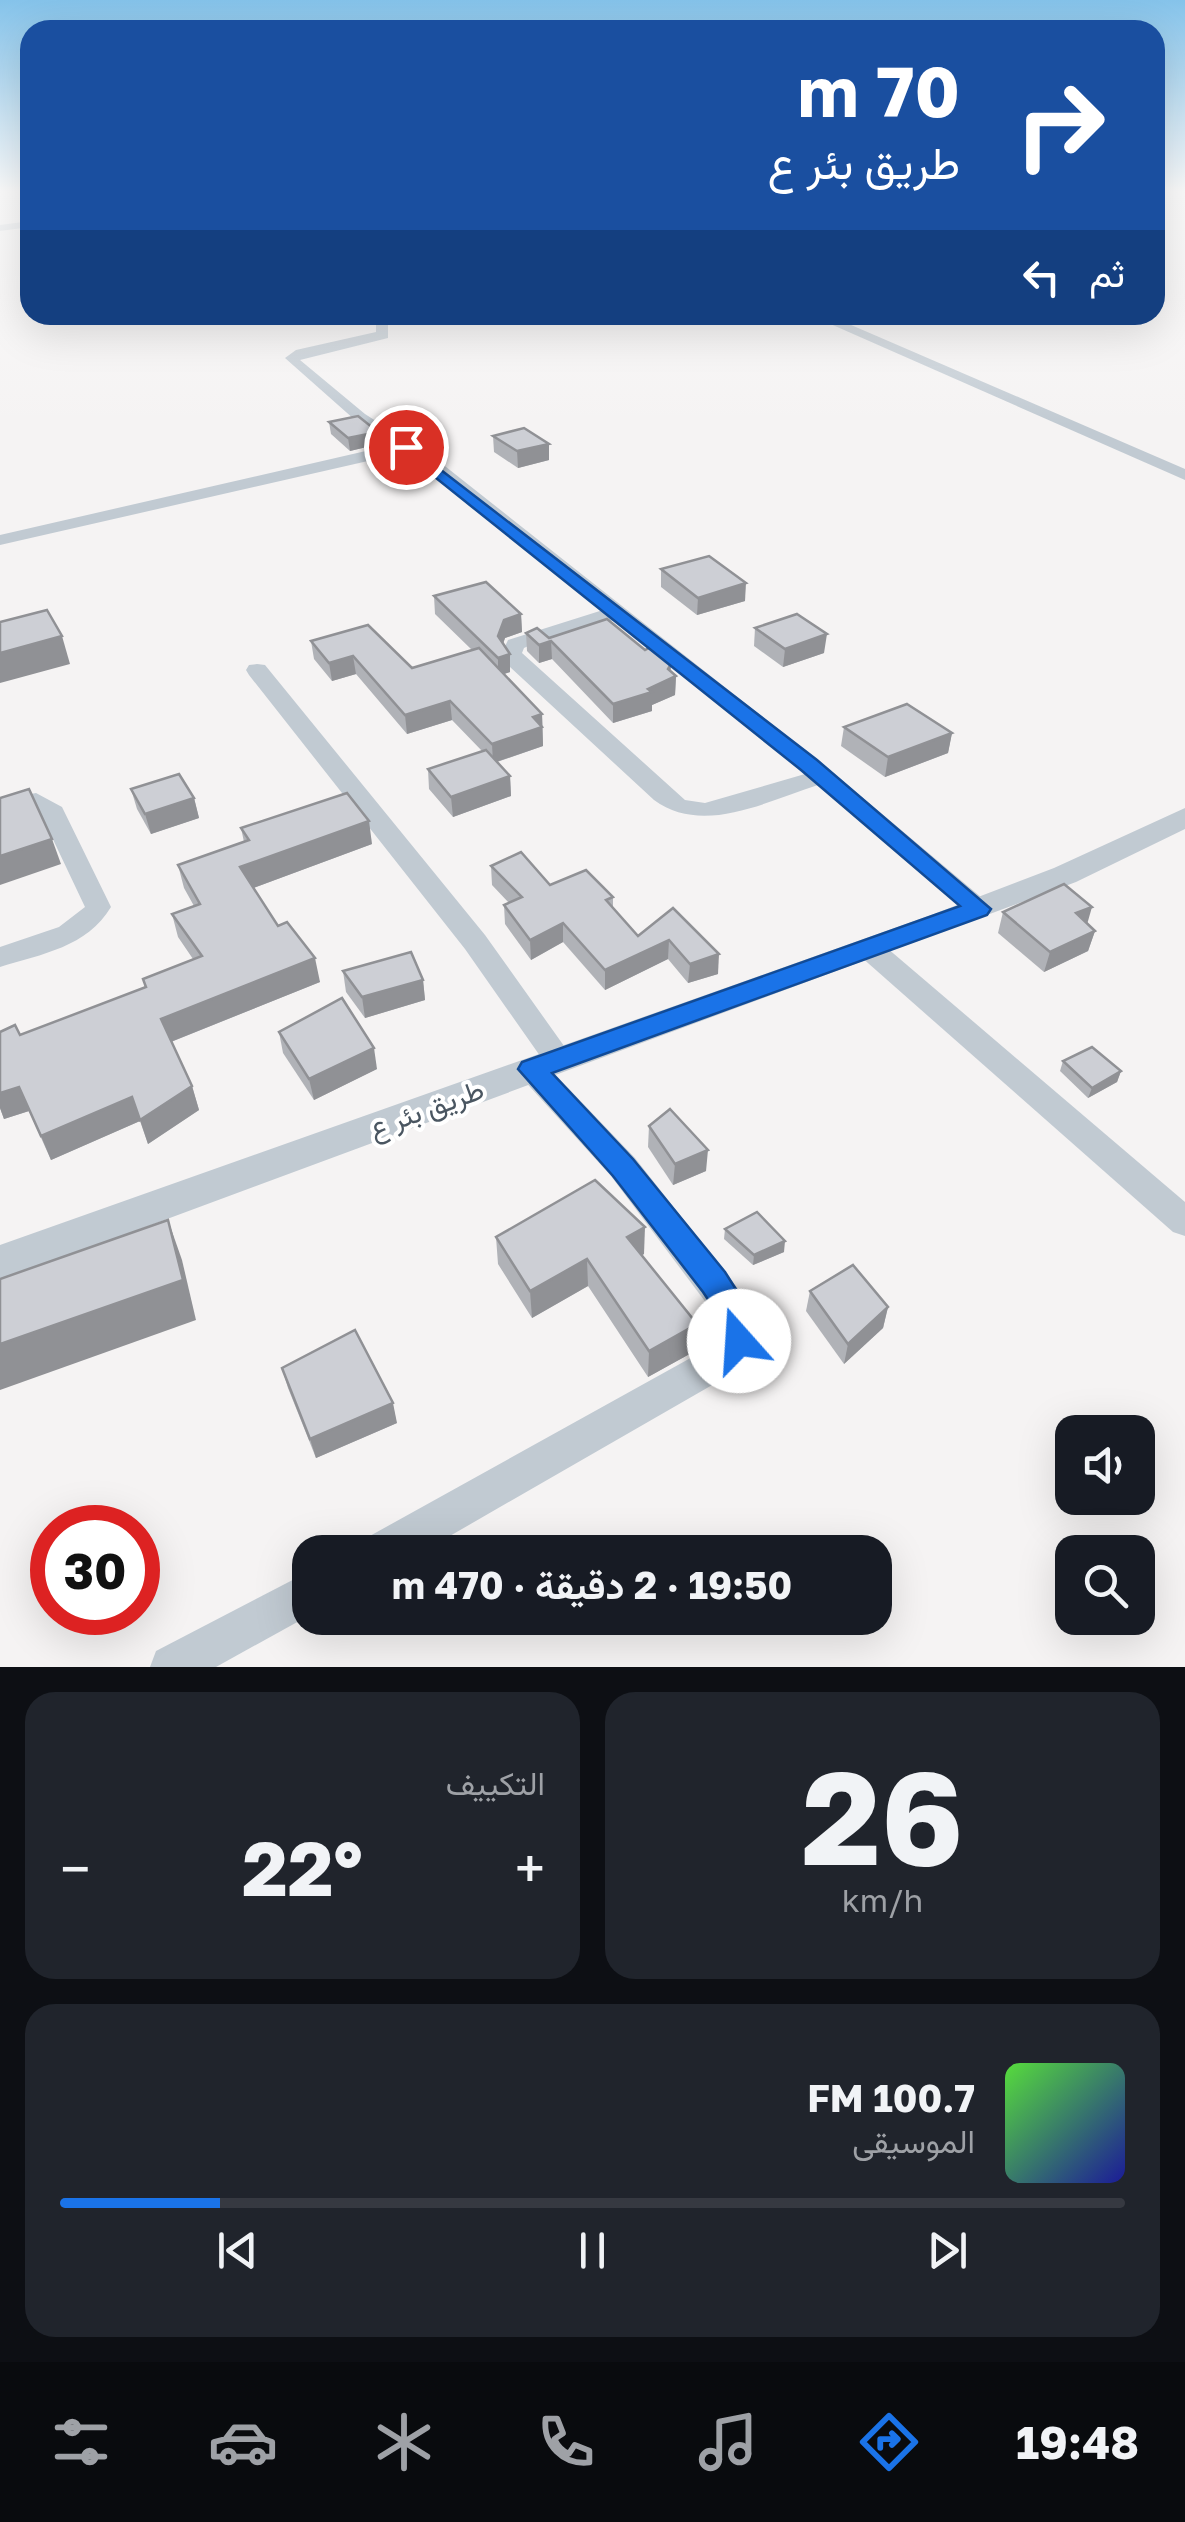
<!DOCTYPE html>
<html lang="ar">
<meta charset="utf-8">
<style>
:root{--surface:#171b24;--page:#20242c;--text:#f1f3f6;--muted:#9ea1a6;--line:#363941;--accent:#1a73e8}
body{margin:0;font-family:"Golos Text",Vazirmatn,sans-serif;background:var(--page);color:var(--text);direction:rtl;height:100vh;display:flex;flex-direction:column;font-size:38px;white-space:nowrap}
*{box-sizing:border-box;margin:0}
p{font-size:32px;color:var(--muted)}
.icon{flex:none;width:55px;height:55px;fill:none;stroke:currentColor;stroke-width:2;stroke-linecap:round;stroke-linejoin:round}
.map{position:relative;height:1667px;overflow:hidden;direction:ltr}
.side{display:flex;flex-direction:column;gap:25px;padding:25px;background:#0d0f14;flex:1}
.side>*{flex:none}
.guide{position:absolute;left:20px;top:20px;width:1145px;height:305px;border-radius:30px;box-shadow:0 10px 40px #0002;direction:rtl;background:#1a4fa0;color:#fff;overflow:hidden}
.tools{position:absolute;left:1055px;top:1415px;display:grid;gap:20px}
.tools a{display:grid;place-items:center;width:100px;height:100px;border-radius:20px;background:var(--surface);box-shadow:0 10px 40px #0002;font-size:50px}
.speed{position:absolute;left:30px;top:1505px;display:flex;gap:20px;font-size:50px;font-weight:700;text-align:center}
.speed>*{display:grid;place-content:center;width:130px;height:130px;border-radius:50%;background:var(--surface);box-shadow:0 10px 40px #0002;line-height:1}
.speed .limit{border:15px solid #d22;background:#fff;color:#111}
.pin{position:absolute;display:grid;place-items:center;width:85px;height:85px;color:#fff;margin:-42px;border:5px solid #fff;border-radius:50%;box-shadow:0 2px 10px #0007}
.me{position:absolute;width:110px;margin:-55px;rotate:341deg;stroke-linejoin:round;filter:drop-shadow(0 0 8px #0008)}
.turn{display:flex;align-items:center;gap:35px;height:210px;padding:0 40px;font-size:45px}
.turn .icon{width:130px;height:130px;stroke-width:2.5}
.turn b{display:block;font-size:70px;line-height:85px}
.then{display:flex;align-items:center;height:95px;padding:0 40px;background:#0003;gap:20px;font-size:38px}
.big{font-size:75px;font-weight:700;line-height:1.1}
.side .card{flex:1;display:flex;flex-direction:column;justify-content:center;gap:15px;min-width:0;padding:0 35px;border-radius:30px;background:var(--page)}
.side .dial{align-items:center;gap:0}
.dial b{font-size:130px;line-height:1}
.song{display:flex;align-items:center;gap:30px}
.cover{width:120px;height:120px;border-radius:15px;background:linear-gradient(135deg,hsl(110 70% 55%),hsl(240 70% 35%))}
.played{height:10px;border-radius:5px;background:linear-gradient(90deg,var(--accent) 15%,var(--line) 15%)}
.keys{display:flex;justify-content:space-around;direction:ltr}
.heat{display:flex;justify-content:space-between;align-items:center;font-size:55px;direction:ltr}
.side .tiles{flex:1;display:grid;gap:25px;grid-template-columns:1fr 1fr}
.card:last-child{grid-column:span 2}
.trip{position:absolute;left:292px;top:1535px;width:600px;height:100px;border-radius:30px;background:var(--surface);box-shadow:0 10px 40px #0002;font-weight:700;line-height:100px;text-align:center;direction:rtl}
.dock{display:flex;height:160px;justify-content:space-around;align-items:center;background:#090b0e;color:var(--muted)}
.dock .icon{width:70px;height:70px}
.dock .on{color:var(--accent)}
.dock b{font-size:45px;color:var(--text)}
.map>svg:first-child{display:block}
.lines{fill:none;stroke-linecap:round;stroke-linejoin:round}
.minor{fill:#c1cad2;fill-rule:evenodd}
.tertiary{fill:#c1cad2;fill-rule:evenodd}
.wall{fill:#b0b2b7}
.shaded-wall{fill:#909195}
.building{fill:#cdcfd5;stroke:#909195;stroke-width:2.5}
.route{fill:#1a73e8;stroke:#114b97;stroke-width:2.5}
.labels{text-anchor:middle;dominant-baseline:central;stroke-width:8;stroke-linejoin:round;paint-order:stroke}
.street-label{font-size:28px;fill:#4a5661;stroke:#fff}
</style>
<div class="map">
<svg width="1185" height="1667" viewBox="0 0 1185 1667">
<rect width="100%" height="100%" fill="#f5f3f3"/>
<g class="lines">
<g class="minor">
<polygon points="30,221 30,227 0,231 0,225"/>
<path d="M365,315H380L388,321V338L300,360L365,414L441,463L831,771L988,903L992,909L988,915H970L818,785C767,801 703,836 654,800L510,667L502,653L508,640L603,610L403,453L0,545V535L392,445L355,420L285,358L296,350L376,332V325ZM614,620L801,770L805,774L705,803L685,800L522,653L524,648L535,643Z"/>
<polygon points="810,315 828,315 1185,469 1185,480"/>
<polygon points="257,664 265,665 485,935 574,1060 570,1068 559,1071 550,1069 635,1158 750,1304 757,1341 740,1369 422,1552 362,1552 368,1537 714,1345 720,1336 719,1320 611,1176 521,1077 517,1069 521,1061 532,1057 545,1063 465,949 249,675 246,670 249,665"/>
<path d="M36,793L62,807L111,907C87,947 42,954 0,967V947L59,927L85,907L40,812L33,808L0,814V800Z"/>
<polygon points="870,939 880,942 1185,1202 1185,1236 1173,1232 860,956 856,949 860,942"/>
<polygon points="310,1571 310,1615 216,1667 150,1667 156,1651"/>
</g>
<polygon class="tertiary" points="1185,808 1185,829 1076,882 0,1281 0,1245 931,915 1054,868"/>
</g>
<g class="wall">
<polygon points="329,422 378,432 379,444 350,451 331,434"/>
<polygon points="493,436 549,444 549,460 518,468 494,452"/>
<polygon points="661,569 745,601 697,615 661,587"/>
<polygon points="434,596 521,614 522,632 505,638 503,644 510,672 504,674 542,714 543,746 497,762 510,776 511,796 453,817 429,789 428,769 482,751 452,720 407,734 356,674 332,681 314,659 311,641 412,668 472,650 435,614"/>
<polygon points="755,628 824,653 783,667 754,646"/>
<polygon points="526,633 549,638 645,650 671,664 670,671 676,676 675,695 652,705 652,711 613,723 552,659 539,663 527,651"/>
<polygon points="844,727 952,733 948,753 885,777 841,746"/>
<polygon points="131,789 194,798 199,818 151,834 137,809"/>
<polygon points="241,828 372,844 253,888 278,926 320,982 171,1042 192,1086 199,1110 148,1144 140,1121 51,1160 29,1111 4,1119 0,1108 0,1032 20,1035 145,987 143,979 193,959 178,937 172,914 194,906 184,888 178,865 244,842"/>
<polygon points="491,866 550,885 613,897 613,908 638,936 673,908 718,974 688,983 668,959 605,990 563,942 531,960 505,924 504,905 509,903 492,885"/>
<polygon points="1003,912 1087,924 1095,931 1088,951 1044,972 998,933"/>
<polygon points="343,971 423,980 425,1000 365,1018 346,992"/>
<polygon points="279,1032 377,1069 314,1100 283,1053"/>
<polygon points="1063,1061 1121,1071 1117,1082 1088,1098 1060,1071"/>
<polygon points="649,1126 706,1171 673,1185 648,1147"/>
<polygon points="725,1229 784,1252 753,1265 724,1239"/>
<polygon points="496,1237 644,1254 642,1255 697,1324 695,1351 648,1377 588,1286 532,1318 498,1264"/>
<polygon points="810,1291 888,1307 883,1328 844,1364 806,1311"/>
<polygon points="282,1368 397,1423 316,1458 288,1388"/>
</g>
<g class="shaded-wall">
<polygon points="378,432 379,444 350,451 348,438"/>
<polygon points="549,444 549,460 518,468 517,451"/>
<polygon points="746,583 745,601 697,615 698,598"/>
<polygon points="521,614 522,632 505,638 499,655 498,636 504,620"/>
<polygon points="827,634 824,653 783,667 785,649"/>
<polygon points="62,636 70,664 0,683 0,653"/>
<polygon points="551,641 552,659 539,663 539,645"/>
<polygon points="510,654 510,672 498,676 498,658"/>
<polygon points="353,656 356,674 332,681 329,663"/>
<polygon points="671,664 670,679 676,676 675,695 652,705 652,711 613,723 613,704 648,689"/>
<polygon points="450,701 452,720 407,734 405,715"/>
<polygon points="542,714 543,746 493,763 492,744 533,717"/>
<polygon points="952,733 948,753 885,777 888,757"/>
<polygon points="510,776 511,796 453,817 451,797"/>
<polygon points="194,798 199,818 151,834 145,814"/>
<polygon points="369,821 372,844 245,891 240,867"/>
<polygon points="52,839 61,864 0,885 0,856"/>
<polygon points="1092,907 1086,928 1076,913"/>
<polygon points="563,923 563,942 531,960 530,940"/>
<polygon points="1095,931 1088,951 1044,972 1050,952"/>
<polygon points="669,940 668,959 605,990 605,970"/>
<polygon points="719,954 718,974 688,983 690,964"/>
<polygon points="315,958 320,982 168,1043 161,1019"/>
<polygon points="423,980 425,1000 365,1018 362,997"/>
<polygon points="374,1048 377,1069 314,1100 309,1079"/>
<polygon points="1121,1071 1117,1082 1088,1098 1092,1088"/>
<polygon points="192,1086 199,1110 148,1144 140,1120"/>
<polygon points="19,1087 29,1111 4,1119 0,1108 0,1093"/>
<polygon points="132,1097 140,1121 51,1160 41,1136"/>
<polygon points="708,1150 706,1171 673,1185 675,1164"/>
<polygon points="168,1220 182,1260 196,1320 0,1390 0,1344"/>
<polygon points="645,1227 644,1254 626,1264 627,1237"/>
<polygon points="785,1241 784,1252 753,1265 754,1255"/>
<polygon points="587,1259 588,1286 532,1318 530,1291"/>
<polygon points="888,1307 883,1328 844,1364 848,1344"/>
<polygon points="697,1324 695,1351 648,1377 649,1351"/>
<polygon points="393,1403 397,1423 316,1458 310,1439"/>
</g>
<g class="building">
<polygon points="358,416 378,432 348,438 329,422"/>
<polygon points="524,428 549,444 517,451 493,436"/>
<polygon points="709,556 746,583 698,598 661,569"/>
<polygon points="486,582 521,614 504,620 498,636 510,654 498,658 434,596"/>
<polygon points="47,610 62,636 0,653 0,622"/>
<polygon points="797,614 827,634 785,649 755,628"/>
<polygon points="607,619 645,650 649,648 671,664 668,669 676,676 648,689 652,692 613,704 551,641 539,645 526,633 537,628 549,638"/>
<polygon points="368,625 412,668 479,648 542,714 533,717 542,727 492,744 450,701 405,715 353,656 329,663 311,641"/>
<polygon points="907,704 952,733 888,757 844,727"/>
<polygon points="486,750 510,776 451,797 428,769"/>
<polygon points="179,774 194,798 145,814 131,789"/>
<polygon points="29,789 52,839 0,856 0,798"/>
<polygon points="347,793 369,821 240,867 278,926 287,922 315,958 161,1019 192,1086 140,1120 132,1097 41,1136 19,1087 0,1093 0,1032 15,1025 20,1035 146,987 143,979 202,956 172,914 200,904 178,865 249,840 241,828"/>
<polygon points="521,852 550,885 586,870 613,897 606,900 638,936 673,908 719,954 690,964 669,940 605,970 563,923 530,940 504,905 522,897 491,866"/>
<polygon points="1064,884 1092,907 1076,913 1095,931 1050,952 1003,912"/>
<polygon points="411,952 423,980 362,997 343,971"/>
<polygon points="342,998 374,1048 309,1079 279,1032"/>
<polygon points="1092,1047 1121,1071 1092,1088 1063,1061"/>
<polygon points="670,1109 708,1150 675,1164 649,1126"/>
<polygon points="595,1180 645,1227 627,1237 697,1324 649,1351 587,1259 530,1291 496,1237"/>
<polygon points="757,1212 785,1241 754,1255 725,1229"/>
<polygon points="168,1220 183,1280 0,1344 0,1279"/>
<polygon points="853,1265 888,1307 848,1344 810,1291"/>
<polygon points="355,1330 393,1403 310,1439 282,1368"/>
</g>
<linearGradient id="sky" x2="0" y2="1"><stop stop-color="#85c3ea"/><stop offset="0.45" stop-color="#fafafa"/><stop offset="1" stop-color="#fafafa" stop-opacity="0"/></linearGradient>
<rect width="1185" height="425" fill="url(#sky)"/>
<polygon class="route" points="406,443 817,760 991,909 987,915 552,1073 633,1159 725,1272 753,1316 756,1341 751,1352 739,1356 727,1352 721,1319 703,1292 613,1176 518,1069 522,1062 960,906 801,770 401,450 401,444"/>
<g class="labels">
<g class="street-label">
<text transform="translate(426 1108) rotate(-20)">طريق بئر ع</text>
</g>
</g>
</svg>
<div class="tools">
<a><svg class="icon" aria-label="sound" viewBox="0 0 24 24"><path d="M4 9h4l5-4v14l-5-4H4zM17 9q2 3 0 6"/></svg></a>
<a><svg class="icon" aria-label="search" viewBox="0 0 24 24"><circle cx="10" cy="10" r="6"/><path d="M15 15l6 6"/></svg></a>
</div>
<div class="speed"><div class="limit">30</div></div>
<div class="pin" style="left:406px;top:447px;background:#d93025"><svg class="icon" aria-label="arrive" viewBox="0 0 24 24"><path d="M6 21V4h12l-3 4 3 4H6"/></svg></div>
<svg class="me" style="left:739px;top:1341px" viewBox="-20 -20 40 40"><circle r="19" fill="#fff"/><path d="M0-13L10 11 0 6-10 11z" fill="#1a73e8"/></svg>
<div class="trip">19:50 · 2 دقيقة · 470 m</div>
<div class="guide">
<div class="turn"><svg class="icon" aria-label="right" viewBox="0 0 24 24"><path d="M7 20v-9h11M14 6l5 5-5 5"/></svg><div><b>70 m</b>طريق بئر ع</div></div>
<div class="then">ثم<svg class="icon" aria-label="left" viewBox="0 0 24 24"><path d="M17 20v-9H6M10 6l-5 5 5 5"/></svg></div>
</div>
</div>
<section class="side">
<div class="tiles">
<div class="card dial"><b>26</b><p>km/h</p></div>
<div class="card"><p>التكييف</p>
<div class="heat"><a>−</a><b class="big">22°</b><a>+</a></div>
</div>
<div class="card">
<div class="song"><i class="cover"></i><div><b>100.7 FM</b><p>الموسيقى</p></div></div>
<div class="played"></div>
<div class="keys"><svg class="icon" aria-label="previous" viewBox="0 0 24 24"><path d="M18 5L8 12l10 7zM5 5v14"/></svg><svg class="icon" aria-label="pause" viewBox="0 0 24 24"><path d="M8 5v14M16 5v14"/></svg><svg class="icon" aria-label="next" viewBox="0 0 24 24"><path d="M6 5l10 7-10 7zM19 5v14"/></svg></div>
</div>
</div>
</section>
<nav class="dock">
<b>19:48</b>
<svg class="icon on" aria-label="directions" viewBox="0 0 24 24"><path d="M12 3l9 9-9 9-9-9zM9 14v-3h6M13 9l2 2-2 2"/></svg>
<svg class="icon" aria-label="music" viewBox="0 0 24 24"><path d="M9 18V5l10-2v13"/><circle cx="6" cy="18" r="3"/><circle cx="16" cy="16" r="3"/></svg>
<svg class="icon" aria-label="phone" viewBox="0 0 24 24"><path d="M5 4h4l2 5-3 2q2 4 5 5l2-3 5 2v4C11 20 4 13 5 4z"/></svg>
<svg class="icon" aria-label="climate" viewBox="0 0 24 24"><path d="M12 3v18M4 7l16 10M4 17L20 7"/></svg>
<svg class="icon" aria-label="car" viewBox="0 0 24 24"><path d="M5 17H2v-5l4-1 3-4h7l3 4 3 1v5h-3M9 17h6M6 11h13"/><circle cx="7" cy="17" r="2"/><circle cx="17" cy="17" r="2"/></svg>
<svg class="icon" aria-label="filters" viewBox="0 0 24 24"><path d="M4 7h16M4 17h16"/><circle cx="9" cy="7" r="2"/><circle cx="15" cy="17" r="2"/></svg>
</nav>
